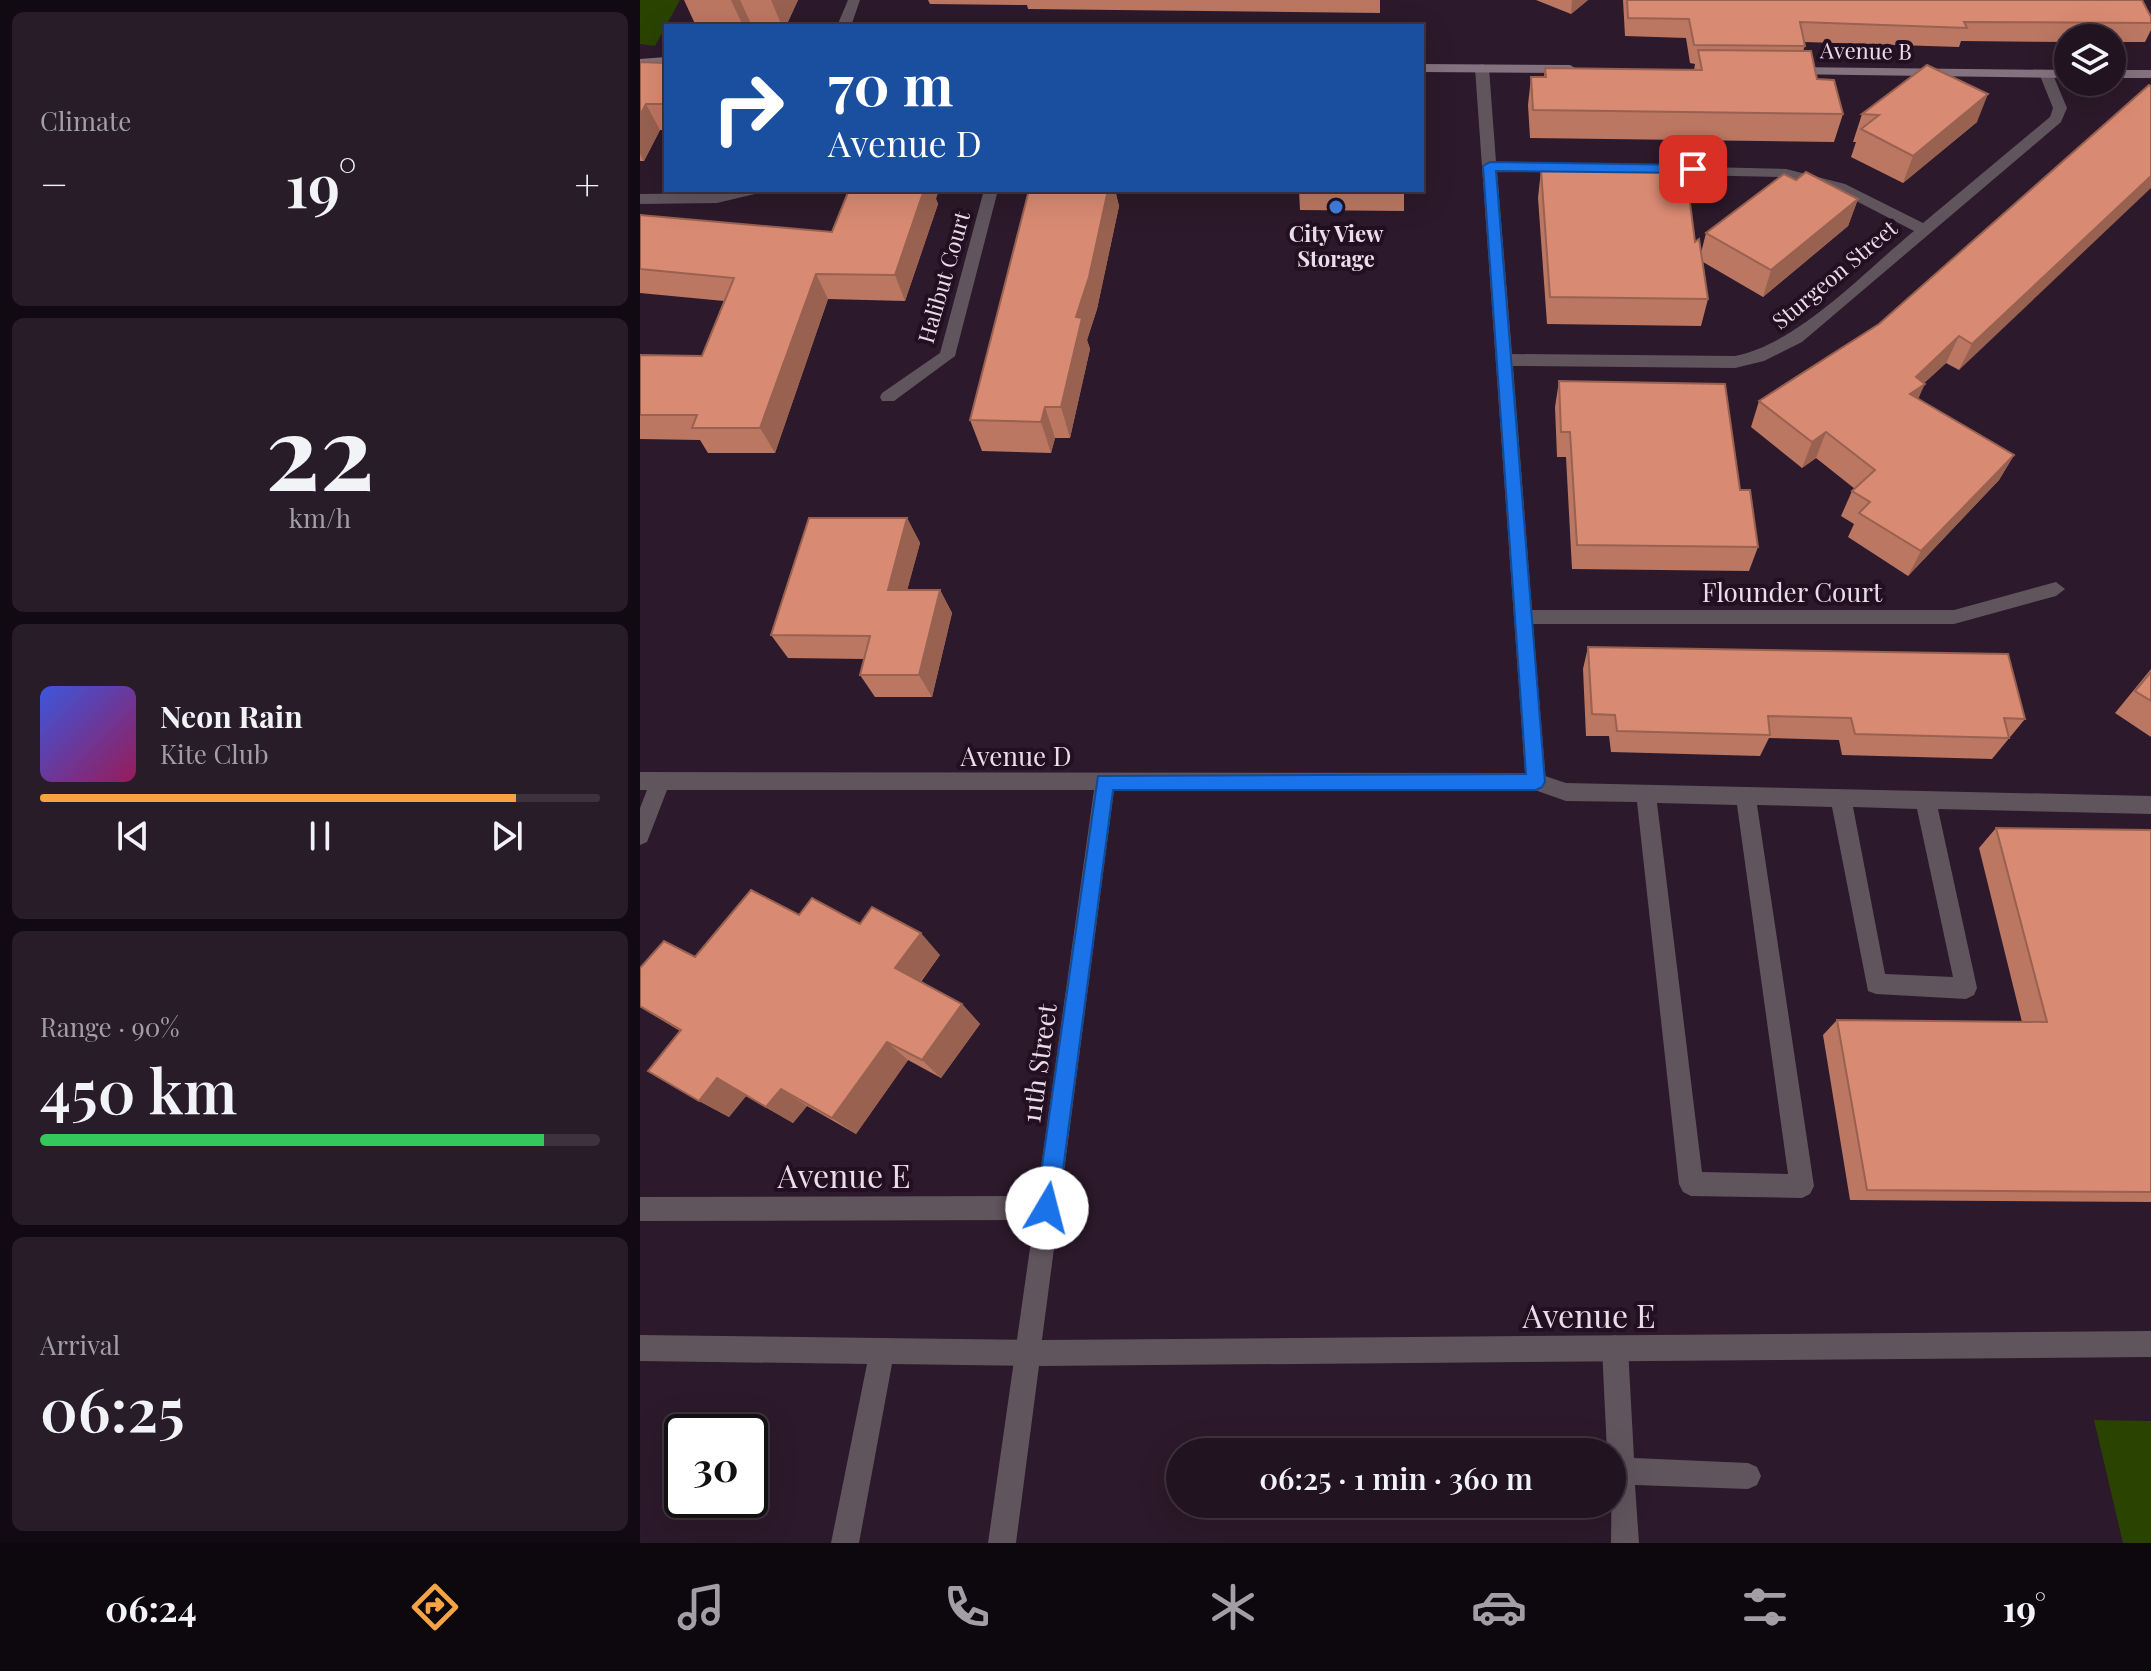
<!DOCTYPE html>
<meta charset="utf-8">
<style>
:root{--surface:#211320;--page:#291c29;--text:#f1f3f6;--muted:#a29ea5;--line:#3e323e;--accent:#f4a443}
body{margin:0;font-family:"Playfair Display",serif;background:var(--page);color:var(--text);height:100vh;display:flex;flex-direction:column;font-size:30px;white-space:nowrap}
*{box-sizing:border-box;margin:0}
p{font-size:26px;color:var(--muted)}
.icon{flex:none;width:44px;height:44px;fill:none;stroke:currentColor;stroke-width:2;stroke-linecap:round;stroke-linejoin:round}
.map{position:relative;flex:1;overflow:hidden}
.details{display:flex;flex-direction:column;gap:12px;padding:12px;background:#120a12;width:640px}
.details>*{flex:none}
.top-card{position:absolute;left:24px;top:24px;width:760px;height:168px;border-radius:0px;box-shadow:0 8px 32px #0002,0 0 0 2px var(--line);background:#1a4fa0;color:#fff;overflow:hidden}
.tools{position:absolute;left:1414px;top:24px;display:grid;gap:16px}
.tools a{display:grid;place-items:center;width:72px;height:72px;border-radius:50%;background:var(--surface);box-shadow:0 8px 32px #0002,0 0 0 2px var(--line);font-size:40px}
.speed{position:absolute;left:24px;top:1414px;display:flex;gap:16px;font-size:40px;font-weight:700;text-align:center}
.speed>*{display:grid;place-content:center;width:104px;height:104px;border-radius:50%;background:var(--surface);box-shadow:0 8px 32px #0002,0 0 0 2px var(--line);line-height:1}
.speed .limit{border:4px solid #111;border-radius:12px;background:#fff;color:#111}
.pin{position:absolute;display:grid;place-items:center;width:68px;height:68px;color:#fff;margin:-34px;border-radius:16px;box-shadow:0 4px 12px #0006}
.me{position:absolute;width:88px;margin:-44px;rotate:8deg;stroke-linejoin:round;filter:drop-shadow(0 0 6px #0008)}
.turn{display:flex;align-items:center;gap:28px;height:168px;padding:0 32px;font-size:36px}
.turn .icon{width:104px;height:104px;stroke-width:2.5}
.turn b{display:block;font-size:56px;line-height:68px}
.big{font-size:60px;font-weight:600;line-height:1.1}
.details .tile{flex:1;display:flex;flex-direction:column;justify-content:center;gap:12px;min-width:0;padding:0 28px;border-radius:12px;background:var(--page)}
.details .dial{align-items:center;gap:0}
.dial b{font-size:104px;line-height:1}
.song{display:flex;align-items:center;gap:24px}
.cover{width:96px;height:96px;border-radius:12px;background:linear-gradient(135deg,hsl(230 70% 55%),hsl(330 70% 35%))}
.played{height:8px;border-radius:4px;background:linear-gradient(90deg,var(--accent) 85%,var(--line) 85%)}
.keys{display:flex;justify-content:space-around;direction:ltr}
.heat{display:flex;justify-content:space-between;align-items:center;font-size:44px;direction:ltr}
.charge{height:12px;border-radius:6px;background:linear-gradient(90deg,#34c759 90%,var(--line) 0)}
.trip{position:absolute;left:526px;top:1438px;width:460px;height:80px;border-radius:40px;background:var(--surface);box-shadow:0 8px 32px #0002,0 0 0 2px var(--line);font-weight:600;line-height:80px;text-align:center}
.menu{display:flex;height:128px;justify-content:space-around;align-items:center;background:#0d080d;color:var(--muted)}
.menu .icon{width:56px;height:56px}
.menu .current{color:var(--accent)}
.menu b{font-size:36px;color:var(--text)}
main{display:flex;flex:1;min-height:0}
.map>svg:first-child{display:block}
.green{fill:#2a4300}
.lines{fill:none;stroke-linecap:round;stroke-linejoin:round}
.lane{fill:#61555d;fill-rule:evenodd}
.street{fill:#61555d;fill-rule:evenodd}
.secondary{fill:#85727f;fill-rule:evenodd}
.wall{fill:#bb7762}
.shaded-wall{fill:#986150}
.building{fill:#d98a72;stroke:#986150;stroke-width:2}
.route{fill:#1a73e8;stroke:#114b97;stroke-width:2}
.shop-dot{fill:#3f7fe0;stroke:#221022;stroke-width:3}
.labels{text-anchor:middle;dominant-baseline:central;stroke-width:8;stroke-linejoin:round;paint-order:stroke}
.far-street-label{font-size:22px;fill:#eadde9;stroke:#221022}
.far-poi-label{font-size:22px;font-weight:bold;fill:#eadde9;stroke:#221022}
.street-label{font-size:26px;fill:#eadde9;stroke:#221022}
.near-street-label{font-size:32px;fill:#eadde9;stroke:#221022}
</style>
<main>
<section class="details">
<div class="tile"><p>Climate</p>
<div class="heat"><a>−</a><b class="big">19°</b><a>+</a></div>
</div>
<div class="tile dial"><b>22</b><p>km/h</p></div>
<div class="tile">
<div class="song"><i class="cover"></i><div><b>Neon Rain</b><p>Kite Club</p></div></div>
<div class="played"></div>
<div class="keys"><svg class="icon" aria-label="previous" viewBox="0 0 24 24"><path d="M18 5L8 12l10 7zM5 5v14"/></svg><svg class="icon" aria-label="pause" viewBox="0 0 24 24"><path d="M8 5v14M16 5v14"/></svg><svg class="icon" aria-label="next" viewBox="0 0 24 24"><path d="M6 5l10 7-10 7zM19 5v14"/></svg></div>
</div>
<div class="tile"><p>Range · 90%</p><b class="big">450 km</b><div class="charge"></div></div>
<div class="tile"><p>Arrival</p><b class="big">06:25</b></div>
</section>
<div class="map">
<svg width="1511" height="1543" viewBox="0 0 1511 1543">
<rect width="100%" height="100%" fill="#2c192b"/>
<g class="green">
<polygon points="0,0 40,0 15,46 0,44"/>
<polygon points="1454,1420 1511,1421 1511,1543 1483,1543"/>
</g>
<g class="lines">
<g class="lane">
<path d="M896,773L926,783L1511,796V814L1298,809L1337,988L1334,995L1326,999L1236,994L1228,991L1192,807L1117,805L1174,1186L1170,1194L1162,1198L1051,1196L1043,1192L1039,1184L997,802L926,801L889,788L886,782L889,776ZM1017,803L1097,805L1148,1174L1062,1172ZM1213,807L1277,809L1313,977L1245,974Z"/>
<polygon points="0,1335 388,1340 397,1344 401,1353 397,1362 388,1366 252,1364 219,1543 191,1543 227,1364 0,1361"/>
<polygon points="975,1335 984,1339 988,1348 994,1458 1108,1463 1117,1467 1121,1476 1117,1485 1108,1489 995,1485 999,1543 971,1543 972,1452 967,1452 962,1348 966,1339"/>
</g>
<g class="street">
<polygon points="208,0 220,0 211,26 197,26"/>
<path d="M842,64L849,68L856,162L1146,169L1205,184L1283,223L1410,117L1413,108L1399,73L1411,70L1427,108L1421,122L1162,342L1124,361L1095,368L873,366L892,610H1314L1416,582L1425,589L1416,596L1314,624H893L906,782L903,788L896,791L474,790L402,1340L1511,1331V1357L399,1366L376,1543H348L394,1220L0,1221V1197L397,1196L454,790H27L7,842L0,845V808L7,790H0V772L885,773L835,68ZM857,171L1146,177L1195,190L1274,231C1224,272 1159,343 1095,356L872,354Z"/>
<polygon points="93,190 121,190 119,193 77,203 0,204 0,194 77,193"/>
<polygon points="344,190 358,190 315,356 254,401 242,401 240,397 242,393 300,353"/>
</g>
<g class="secondary">
<polygon points="26,57 26,65 0,67 0,59"/>
<polygon points="782,64 930,65 937,69 930,73 782,72"/>
<polygon points="1150,67 1428,70 1428,78 1145,74 1143,71"/>
<rect x="1472" y="70" width="39" height="8"/>
</g>
</g>
<g class="wall">
<polygon points="44,0 158,0 146,26 56,26"/>
<polygon points="288,0 740,0 740,13 388,9 387,5 290,4"/>
<polygon points="896,0 948,0 931,14"/>
<polygon points="983,0 1502,0 1511,17 1511,30 1505,42 1472,42 1472,38 1428,38 1428,42 1321,41 1319,47 1164,42 1165,46 1163,51 1177,79 1203,114 1194,142 890,138 888,105 891,77 904,77 905,68 1054,70 1055,64 1050,63 1046,38 985,36"/>
<polygon points="0,62 26,63 26,130 20,130 4,161 0,161"/>
<polygon points="1287,65 1337,122 1263,183 1211,157 1216,142 1213,142 1222,114"/>
<polygon points="1509,85 1319,370 1306,363 1284,383 1278,399 1374,455 1359,480 1268,576 1208,537 1214,524 1201,516 1212,491 1215,489 1176,458 1162,468 1111,427 1119,401 1239,324"/>
<polygon points="901,170 1055,242 1061,253 1066,233 1156,180 1218,199 1208,226 1123,297 1063,262 1068,299 1061,326 907,324 898,198"/>
<polygon points="659,190 764,190 764,211 660,210"/>
<polygon points="476,194 479,206 457,309 447,340 450,349 430,438 415,438 411,453 342,451 330,420"/>
<polygon points="296,199 298,204 265,301 188,299 135,453 68,453 60,440 0,439 0,355 62,356 84,301 0,293 0,215 192,232"/>
<polygon points="919,381 1100,490 1118,547 1109,571 932,569 926,457 917,457 915,407"/>
<polygon points="267,518 280,543 267,590 300,590 312,613 292,697 235,697 220,675 224,659 148,658 131,635"/>
<polygon points="948,647 1385,719 1352,759 1202,755 1199,740 1129,738 1120,756 971,752 969,736 946,736 943,669"/>
<polygon points="1511,669 1511,737 1475,713"/>
<polygon points="1356,828 1511,830 1511,1202 1210,1200 1183,1035 1197,1020 1382,1022 1339,848"/>
<polygon points="159,915 220,924 300,955 281,982 322,1004 340,1024 301,1078 268,1060 216,1134 167,1106 153,1123 106,1096 89,1117 59,1101 40,1031 0,1007 0,968 55,957"/>
</g>
<g class="shaded-wall">
<polygon points="91,0 100,0 112,26 103,26"/>
<polygon points="131,0 158,0 146,26 142,26"/>
<polygon points="932,0 948,0 931,14"/>
<polygon points="1348,94 1337,122 1263,183 1273,156"/>
<polygon points="6,104 20,130 4,161 0,154 0,115"/>
<polygon points="1511,176 1511,188 1319,370 1332,344"/>
<polygon points="284,190 299,190 296,199 298,204 265,301 255,275"/>
<polygon points="468,190 477,190 476,194 479,206 457,309 447,340 450,349 430,438 421,407 436,317"/>
<polygon points="1218,199 1208,226 1123,297 1131,270"/>
<polygon points="176,274 188,299 135,453 120,428"/>
<polygon points="1319,336 1306,363 1280,387 1285,384 1273,410 1258,420 1276,377"/>
<polygon points="405,407 415,438 411,453 401,422"/>
<polygon points="1186,432 1176,458 1162,468 1172,442"/>
<polygon points="1374,455 1359,480 1268,576 1281,551"/>
<polygon points="267,518 280,543 261,613 248,590"/>
<polygon points="300,590 312,613 292,697 279,675"/>
<polygon points="281,933 300,955 275,989 255,968"/>
<polygon points="322,1004 340,1024 301,1078 282,1060"/>
<polygon points="247,1042 268,1060 216,1134 192,1118"/>
<polygon points="77,1078 106,1096 89,1117 59,1101"/>
<polygon points="141,1089 167,1106 153,1123 126,1107"/>
</g>
<g class="building">
<polygon points="987,0 1502,0 1511,17 1511,23 1324,22 1327,28 1160,22 1165,46 1054,45 1049,19 988,18"/>
<polygon points="1058,50 1171,51 1177,79 1194,80 1203,114 893,110 891,77 906,77 905,68 1062,70"/>
<polygon points="0,62 26,63 26,68 24,72 26,72 26,104 6,104 0,115"/>
<polygon points="1287,65 1348,94 1273,156 1221,129 1239,115 1222,114"/>
<polygon points="1509,85 1511,86 1511,176 1332,344 1319,336 1276,377 1285,384 1270,394 1374,455 1281,551 1219,513 1230,502 1212,491 1235,470 1186,432 1172,442 1119,401 1239,324"/>
<polygon points="901,170 1046,172 1055,242 1059,239 1068,299 910,297"/>
<polygon points="1166,172 1218,199 1131,270 1066,233 1144,174 1156,180"/>
<polygon points="209,190 284,190 255,275 176,274 120,428 52,428 57,415 0,415 0,355 62,356 94,278 0,269 0,215 192,232"/>
<polygon points="389,190 468,190 449,277 436,317 442,318 421,407 405,407 401,422 330,420"/>
<polygon points="919,381 1085,384 1100,490 1110,490 1118,547 937,545 930,432 921,432"/>
<polygon points="169,518 267,518 248,590 300,590 279,675 220,675 230,636 131,635"/>
<polygon points="948,647 1368,654 1385,719 1364,718 1369,738 1215,734 1211,718 1128,716 1130,735 977,731 975,715 952,714"/>
<polygon points="1511,672 1511,701 1495,691"/>
<polygon points="1356,828 1511,830 1511,1192 1227,1190 1197,1020 1407,1022"/>
<polygon points="111,890 159,915 172,898 220,924 232,907 281,933 255,968 322,1004 282,1060 247,1042 192,1118 141,1089 126,1107 77,1078 59,1101 8,1071 41,1030 0,1006 0,968 24,941 55,957"/>
</g>
<polygon class="route" points="850,162 1053,165 1060,169 1053,173 856,171 905,782 902,787 896,790 473,790 418,1208 415,1216 407,1219 399,1216 396,1208 458,776 886,774 843,166"/>
<circle class="shop-dot" cx="696" cy="207" r="8"/>
<g class="labels">
<g class="far-street-label">
<text transform="translate(1226 50) rotate(1)">Avenue B</text>
<text transform="translate(1194 274) rotate(-40)">Sturgeon Street</text>
<text transform="translate(303 277) rotate(-74)">Halibut Court</text>
</g>
<g class="far-poi-label">
<text x="696" y="233">City View<tspan x="696" dy="25">Storage</tspan></text>
</g>
<g class="street-label">
<text x="1152" y="591">Flounder Court</text>
<text x="376" y="755">Avenue D</text>
<text transform="translate(398 1063) rotate(-82)">11th Street</text>
</g>
<g class="near-street-label">
<text x="204" y="1174">Avenue E</text>
<text x="949" y="1314">Avenue E</text>
</g>
</g>
</svg>
<div class="tools">
<a><svg class="icon" aria-label="layers" viewBox="0 0 24 24"><path d="M12 4l9 5-9 5-9-5zM3 14l9 5 9-5"/></svg></a>
</div>
<div class="speed"><div class="limit">30</div></div>
<div class="pin" style="left:1053px;top:169px;background:#d93025"><svg class="icon" aria-label="arrive" viewBox="0 0 24 24"><path d="M6 21V4h12l-3 4 3 4H6"/></svg></div>
<svg class="me" style="left:407px;top:1208px" viewBox="-20 -20 40 40"><circle r="19" fill="#fff"/><path d="M0-13L10 11 0 6-10 11z" fill="#1a73e8"/></svg>
<div class="trip">06:25 · 1 min · 360 m</div>
<div class="top-card">
<div class="turn"><svg class="icon" aria-label="right" viewBox="0 0 24 24"><path d="M7 20v-9h11M14 6l5 5-5 5"/></svg><div><b>70 m</b>Avenue D</div></div>
</div>
</div>
</main>
<nav class="menu">
<b>06:24</b>
<svg class="icon current" aria-label="directions" viewBox="0 0 24 24"><path d="M12 3l9 9-9 9-9-9zM9 14v-3h6M13 9l2 2-2 2"/></svg>
<svg class="icon" aria-label="music" viewBox="0 0 24 24"><path d="M9 18V5l10-2v13"/><circle cx="6" cy="18" r="3"/><circle cx="16" cy="16" r="3"/></svg>
<svg class="icon" aria-label="phone" viewBox="0 0 24 24"><path d="M5 4h4l2 5-3 2q2 4 5 5l2-3 5 2v4C11 20 4 13 5 4z"/></svg>
<svg class="icon" aria-label="climate" viewBox="0 0 24 24"><path d="M12 3v18M4 7l16 10M4 17L20 7"/></svg>
<svg class="icon" aria-label="car" viewBox="0 0 24 24"><path d="M5 17H2v-5l4-1 3-4h7l3 4 3 1v5h-3M9 17h6M6 11h13"/><circle cx="7" cy="17" r="2"/><circle cx="17" cy="17" r="2"/></svg>
<svg class="icon" aria-label="filters" viewBox="0 0 24 24"><path d="M4 7h16M4 17h16"/><circle cx="9" cy="7" r="2"/><circle cx="15" cy="17" r="2"/></svg>
<b>19°</b>
</nav>
